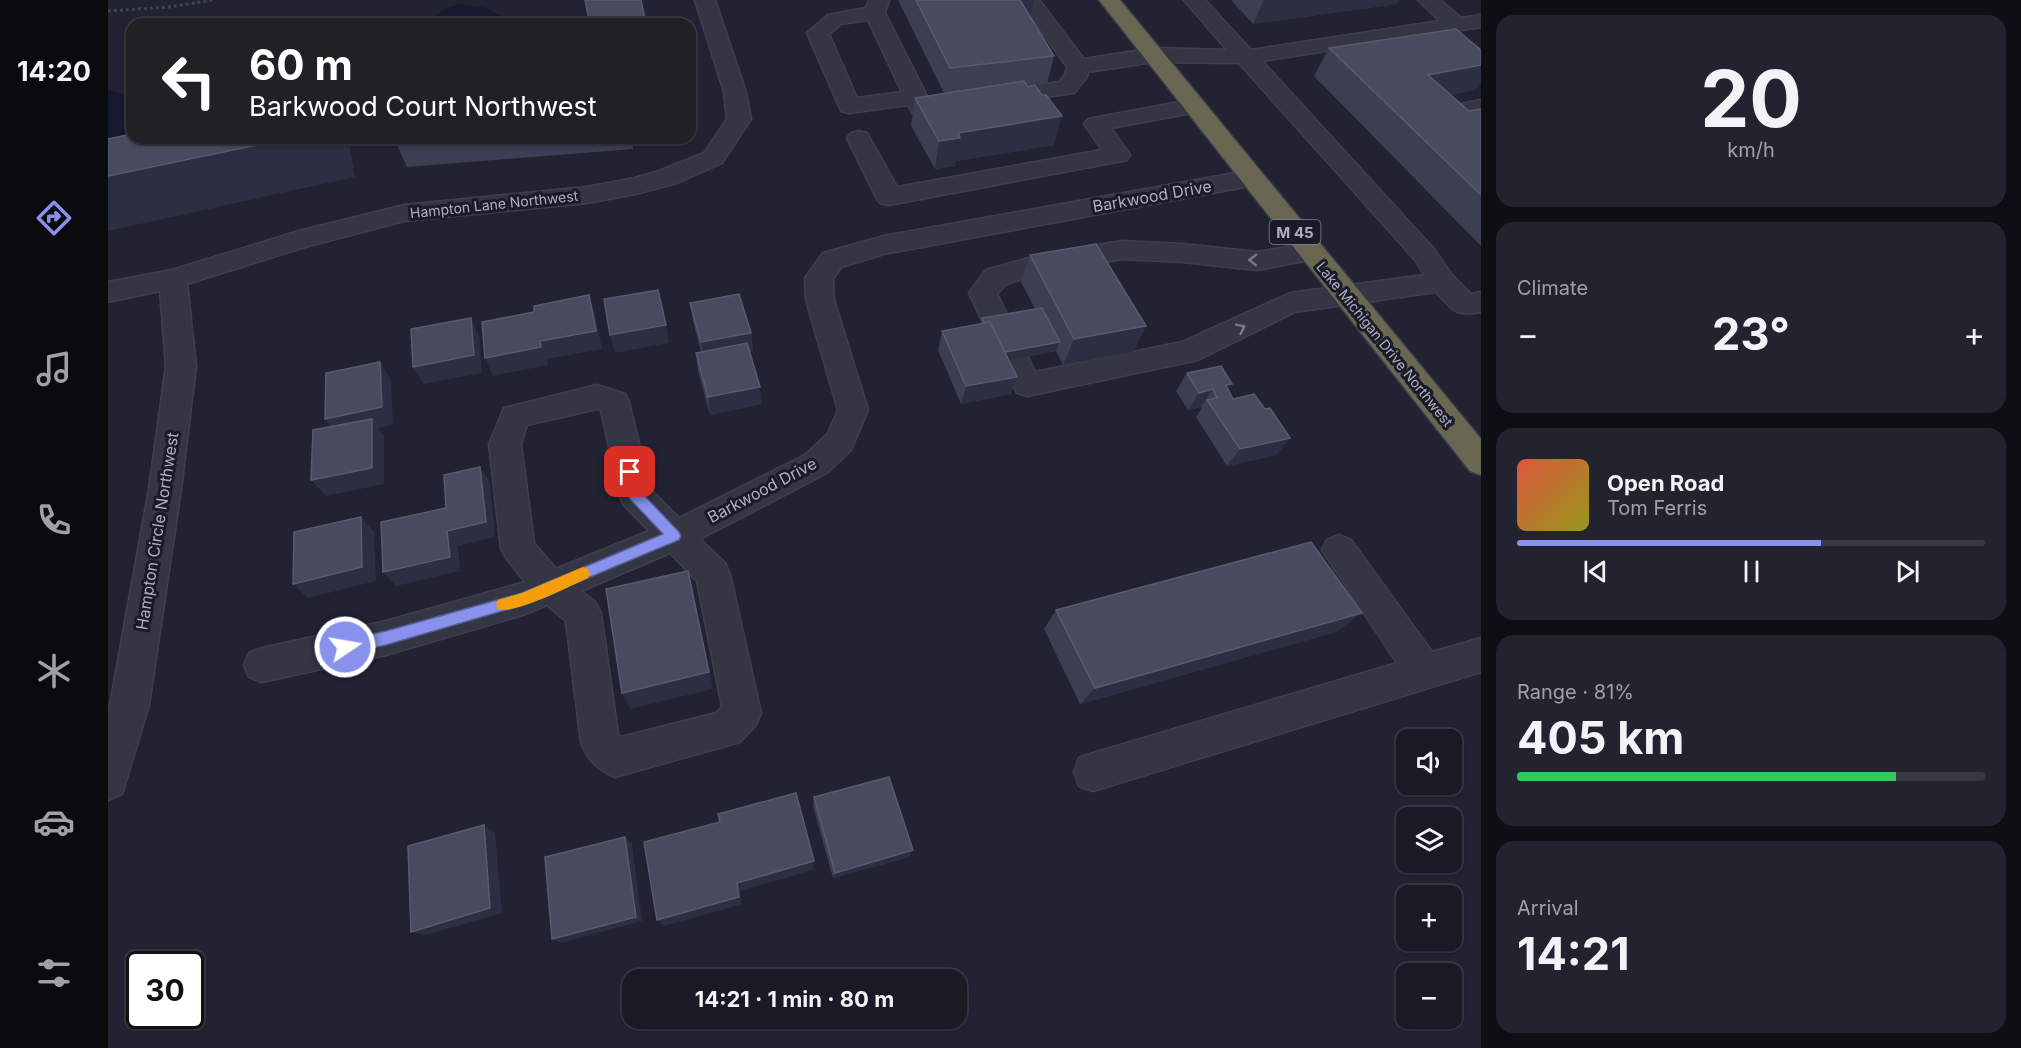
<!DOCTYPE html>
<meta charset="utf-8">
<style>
:root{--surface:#191a26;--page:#22232e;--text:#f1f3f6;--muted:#9fa1a7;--line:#373843;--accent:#8891ec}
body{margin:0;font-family:Inter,sans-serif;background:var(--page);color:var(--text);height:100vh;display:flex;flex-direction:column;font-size:22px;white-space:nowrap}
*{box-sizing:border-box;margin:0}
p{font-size:20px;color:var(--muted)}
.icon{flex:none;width:33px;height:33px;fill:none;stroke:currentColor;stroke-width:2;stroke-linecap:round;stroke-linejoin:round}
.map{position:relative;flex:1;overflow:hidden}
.sheet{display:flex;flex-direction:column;gap:15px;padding:15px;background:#0e0e15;width:540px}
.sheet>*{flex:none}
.guide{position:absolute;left:18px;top:18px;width:570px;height:126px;border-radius:18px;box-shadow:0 2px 4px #0004,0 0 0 2px var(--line);background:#202124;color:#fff;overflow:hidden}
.tools{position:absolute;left:1288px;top:729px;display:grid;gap:12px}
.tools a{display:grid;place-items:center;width:66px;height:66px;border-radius:12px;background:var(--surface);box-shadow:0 2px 4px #0004,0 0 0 2px var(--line);font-size:30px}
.speed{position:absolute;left:18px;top:951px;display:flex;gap:12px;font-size:30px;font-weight:700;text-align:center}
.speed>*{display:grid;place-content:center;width:78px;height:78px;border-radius:50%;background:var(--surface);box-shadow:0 2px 4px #0004,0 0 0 2px var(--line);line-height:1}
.speed .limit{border:3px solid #111;border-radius:9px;background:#fff;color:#111}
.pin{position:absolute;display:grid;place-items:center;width:51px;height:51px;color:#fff;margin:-26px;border-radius:12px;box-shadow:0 3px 9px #0006}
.me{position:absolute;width:66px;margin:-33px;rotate:78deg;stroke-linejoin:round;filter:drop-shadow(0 0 4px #0008)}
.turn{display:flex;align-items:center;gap:21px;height:126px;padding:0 24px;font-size:27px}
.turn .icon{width:78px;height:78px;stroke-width:2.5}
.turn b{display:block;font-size:42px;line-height:51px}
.big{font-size:45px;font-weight:700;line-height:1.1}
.sheet .tile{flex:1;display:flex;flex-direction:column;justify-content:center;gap:9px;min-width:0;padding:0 21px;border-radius:18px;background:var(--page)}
.sheet .dial{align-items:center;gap:0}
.dial b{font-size:78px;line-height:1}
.song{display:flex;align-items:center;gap:18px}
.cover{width:72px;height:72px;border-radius:9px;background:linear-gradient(135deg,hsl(10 70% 55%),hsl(60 70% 35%))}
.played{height:6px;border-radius:3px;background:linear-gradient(90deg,var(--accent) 65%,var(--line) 65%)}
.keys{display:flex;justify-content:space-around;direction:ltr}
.heat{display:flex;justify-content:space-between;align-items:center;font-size:33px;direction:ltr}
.charge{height:9px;border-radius:4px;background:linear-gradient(90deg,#34c759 81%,var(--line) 0)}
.trip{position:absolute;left:514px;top:969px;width:345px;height:60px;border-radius:18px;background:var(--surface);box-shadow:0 2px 4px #0004,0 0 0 2px var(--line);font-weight:700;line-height:60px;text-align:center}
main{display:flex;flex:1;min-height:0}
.menu{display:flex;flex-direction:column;width:108px;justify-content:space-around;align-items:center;background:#0a0a0f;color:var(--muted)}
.menu .icon{width:42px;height:42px}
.menu .on{color:var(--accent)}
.menu b{font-size:27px;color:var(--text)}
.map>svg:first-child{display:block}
.water{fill:#16192f}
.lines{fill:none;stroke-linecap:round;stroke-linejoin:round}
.minor-casing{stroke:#3d3f4e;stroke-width:3}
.highway-casing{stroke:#3c3d4b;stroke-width:3}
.path{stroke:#3b464d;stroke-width:3;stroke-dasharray:3 3;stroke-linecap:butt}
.minor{fill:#343644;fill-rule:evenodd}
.highway{fill:#696752;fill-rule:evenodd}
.wall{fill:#3c3f52}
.shaded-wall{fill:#2c2e41}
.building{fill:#484b5e;stroke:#585b6e;stroke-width:1.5}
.oneway{stroke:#777989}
.route{fill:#8891ec;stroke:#585e99;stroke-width:1.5}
.slow{fill:#f59e0b}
.labels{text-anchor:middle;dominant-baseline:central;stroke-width:6;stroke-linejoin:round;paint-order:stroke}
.far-street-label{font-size:14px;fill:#aeb0c1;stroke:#1a1b28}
.shield{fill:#1a1b28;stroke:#828393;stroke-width:1.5}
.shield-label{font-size:15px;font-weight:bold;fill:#aeb0c1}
.street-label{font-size:16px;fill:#aeb0c1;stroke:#1a1b28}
</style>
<main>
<nav class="menu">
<b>14:20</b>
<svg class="icon on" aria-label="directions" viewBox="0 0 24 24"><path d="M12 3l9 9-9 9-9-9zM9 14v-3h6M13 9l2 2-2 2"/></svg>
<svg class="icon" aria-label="music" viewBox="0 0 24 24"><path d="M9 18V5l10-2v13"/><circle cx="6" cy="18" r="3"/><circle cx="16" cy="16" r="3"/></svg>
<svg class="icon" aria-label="phone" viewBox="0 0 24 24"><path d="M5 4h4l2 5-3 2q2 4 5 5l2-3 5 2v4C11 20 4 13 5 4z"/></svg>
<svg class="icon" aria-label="climate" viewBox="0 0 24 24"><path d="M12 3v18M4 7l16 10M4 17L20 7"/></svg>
<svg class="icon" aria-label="car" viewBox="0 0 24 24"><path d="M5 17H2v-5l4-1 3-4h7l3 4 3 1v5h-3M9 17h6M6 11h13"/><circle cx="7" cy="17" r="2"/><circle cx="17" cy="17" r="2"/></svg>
<svg class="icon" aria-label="filters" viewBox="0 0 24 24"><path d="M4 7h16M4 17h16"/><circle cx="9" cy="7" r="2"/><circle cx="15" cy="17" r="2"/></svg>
</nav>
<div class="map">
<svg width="1373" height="1048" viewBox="0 0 1373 1048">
<rect width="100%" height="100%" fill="#212333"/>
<g class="water">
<polygon points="352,4 378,8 394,17 394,24 316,24 338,8"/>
<polygon points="0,89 24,97 24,138 0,146"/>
</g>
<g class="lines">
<defs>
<g id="minor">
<polygon points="587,0 607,0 638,92 643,119 614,163 569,183 528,194 479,203 296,221 197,247 79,284 88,366 73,489 41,705 14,794 0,800 0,716 41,489 58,366 52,291 0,302 0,282 64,270 191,231 296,205 479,187 527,178 551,171 596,153 619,119 616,92"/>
<path d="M761,0H781L777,13L821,100L951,82L957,75L959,67L911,0H931L976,59L1046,48L1119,50L1076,0H1097L1143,50L1332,21L1310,0H1332L1353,18L1373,15V27L1154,61L1326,249L1344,275L1363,294L1373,292V312C1347,317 1345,310 1328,292L1187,312L1090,360L919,396L909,393L861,293L878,270L935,254L1014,241L1075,244L1149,252L1203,243L1212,246L1216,252L1212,258L1149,270L1075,262L1014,259L936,272L898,284L889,294L927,372L1074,342L1182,293L1316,275L1308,261L1131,63L1046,62L980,72L979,77L966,93L813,115L805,113L800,105L741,113L733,111L699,33L720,15L758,8ZM760,20L794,92L749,98L721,34L733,24Z"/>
<polygon points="1087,99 1095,101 1098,106 1095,111 1003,128 1022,155 1019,160 781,205 772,203 768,197 739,138 743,133 751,131 759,133 789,187 994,150 976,124 980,119"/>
<polygon points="1373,100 1373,114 1337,121 1329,119 1325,114 1329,109"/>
<path d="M1144,170L1153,172L1156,178L1153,184L776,254L733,267L725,279L726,300L760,410L743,450L719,473L592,539L617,563L622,574L653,713L647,726L632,742L507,777C490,770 480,760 473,743L458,621L439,605L415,615L278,655L154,682L141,677L136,665L141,653L154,648L278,621L417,582L398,558L393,548L381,444L396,408L489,385L517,394L521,402L542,489L571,518L697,455L720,433L730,410L698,300L697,278L715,253L776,236ZM489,409L493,410L511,495L516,505L541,531L448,569L426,543L413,444L419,425ZM562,553L589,581L614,707L608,713L513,737L510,734L493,613L487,602L473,591Z"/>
<polygon points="1231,535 1243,540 1324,652 1373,638 1373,672 985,791 971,786 966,772 971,758 985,753 1289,663 1214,550 1219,540"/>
</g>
<polygon id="highway" points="991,0 1012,0 1373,439 1373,475 1362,471"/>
</defs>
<use href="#minor" class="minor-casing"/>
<use href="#highway" class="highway-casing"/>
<polyline class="path" points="0,11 61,7 105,0"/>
<use href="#minor" class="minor"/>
<use href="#highway" class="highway"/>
</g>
<g class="wall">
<polygon points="790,0 926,0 922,16 946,56 939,84 927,85 946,145 848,161 847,166 827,169 803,126 807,98 836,93"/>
<polygon points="1123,0 1292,0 1289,4 1145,24"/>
<polygon points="1221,48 1367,90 1343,95 1361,111 1373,109 1373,246 1206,76"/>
<polygon points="286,138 525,138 525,149 299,167"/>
<polygon points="922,255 1038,326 1025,352 955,365 948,351 901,360 903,394 853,404 830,350 834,331 872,324 874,318 927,309 913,282"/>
<polygon points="582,303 643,333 645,351 642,352 653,404 602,415 590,371 588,353 593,352 585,321"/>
<polygon points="1079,373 1120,389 1125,399 1157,409 1182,438 1168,455 1119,466 1088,417 1094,408 1093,407 1080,410 1068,391"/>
<polygon points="948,610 1228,632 972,704 936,629"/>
<polygon points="706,797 805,850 801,857 725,878 705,806"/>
</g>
<g class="shaded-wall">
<polygon points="911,0 926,0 920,26"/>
<polygon points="1156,0 1292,0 1289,4 1145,24"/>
<polygon points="1373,65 1373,82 1367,90 1302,104 1320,75"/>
<polygon points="954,116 946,145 848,161 847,166 827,169 831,141 850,133"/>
<polygon points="183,138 238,138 241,142 247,177 0,231 0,176"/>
<polygon points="481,295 487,314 494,349 439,359 440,365 385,376 377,358"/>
<polygon points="363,318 371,336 374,373 315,384 305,367"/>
<polygon points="558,325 561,343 507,353 502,335"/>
<polygon points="1038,326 1025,352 955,365 966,339"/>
<polygon points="643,333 645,351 596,360 593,342"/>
<polygon points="952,342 948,351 887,363 890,354"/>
<polygon points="272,362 283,380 285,425 270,428 276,436 276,484 218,496 203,480 230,436 217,419"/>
<polygon points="909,377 903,394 853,404 858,386"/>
<polygon points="652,387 653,404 602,415 600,397"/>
<polygon points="1105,389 1093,407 1080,410 1091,393"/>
<polygon points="1182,438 1168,455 1119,466 1132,449"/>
<polygon points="372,467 382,483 387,537 350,546 352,571 288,586 275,572 339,531"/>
<polygon points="253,517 266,532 268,581 200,598 185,584"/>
<polygon points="580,571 605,689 522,709 514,693"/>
<polygon points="1254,613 1228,632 972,704 987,688"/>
<polygon points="376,825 387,833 394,913 318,935 303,932"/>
<polygon points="517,837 524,844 534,921 453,943 444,939"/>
<polygon points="805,850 801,857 725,878 727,873"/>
<polygon points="706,861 705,870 632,891 634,904 556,926 549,920 629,883"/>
</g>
<g class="building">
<polygon points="477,0 533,0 537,19 541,19 542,24 482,24"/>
<polygon points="808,0 912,0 946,56 842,68"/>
<polygon points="1348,29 1373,50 1373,65 1320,75 1361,111 1373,109 1373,195 1221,48"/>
<polygon points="916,81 920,87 927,85 934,95 938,95 954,116 850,133 852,138 831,141 807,98"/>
<polygon points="24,134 24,138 183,138 0,176 0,139"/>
<polygon points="988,244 1038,326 966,339 922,255"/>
<polygon points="550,290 558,325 502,335 496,299"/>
<polygon points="631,294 643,333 593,342 582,303"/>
<polygon points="481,295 488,331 432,341 433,347 377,358 374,322 426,312 426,306"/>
<polygon points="934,308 952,342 897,352 882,322 876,323 874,318"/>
<polygon points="363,318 366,355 305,367 303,329"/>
<polygon points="882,322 909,377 858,386 834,331"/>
<polygon points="639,343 652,387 600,397 588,353"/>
<polygon points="272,362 274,407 217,419 218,373"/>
<polygon points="1113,366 1124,384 1118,385 1125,399 1146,394 1157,409 1162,408 1182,438 1132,449 1099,400 1109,398 1105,389 1091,393 1079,373"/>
<polygon points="264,419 264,468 203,480 205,430"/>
<polygon points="372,467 378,522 339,531 342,557 275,572 273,522 338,508 336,475"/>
<polygon points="253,517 254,567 185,584 186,532"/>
<polygon points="1203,542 1254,613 987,688 948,610"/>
<polygon points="580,571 601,672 514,693 498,589"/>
<polygon points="781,777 805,850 727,873 706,797"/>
<polygon points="688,793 706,861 629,883 631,897 549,920 536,842 612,822 610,814"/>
<polygon points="376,825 382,908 303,932 300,846"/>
<polygon points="517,837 528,917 444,939 437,857"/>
</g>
<defs><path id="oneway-chevron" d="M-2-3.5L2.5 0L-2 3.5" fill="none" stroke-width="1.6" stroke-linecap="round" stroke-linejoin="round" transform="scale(1.5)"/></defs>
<g class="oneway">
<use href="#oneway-chevron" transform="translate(1145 260) rotate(-179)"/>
<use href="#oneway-chevron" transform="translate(1133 328) rotate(-26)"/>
</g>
<polygon class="route" points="522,466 528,472 533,492 571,532 573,536 571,540 415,605 278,645 237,654 231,652 229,647 231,642 237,640 278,631 414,593 555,534 522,499 515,472"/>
<path class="slow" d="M475,567L480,569L482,574L480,578C462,586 406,615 390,609L388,604L390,600L414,593Z"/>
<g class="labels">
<g class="far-street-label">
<text transform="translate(386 204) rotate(-6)">Hampton Lane Northwest</text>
<text transform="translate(1277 344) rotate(51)">Lake Michigan Drive Northwest</text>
</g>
<rect class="shield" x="1161.5" y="220" width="51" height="24" rx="4.5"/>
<g class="shield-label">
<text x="1187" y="232">M 45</text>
</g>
<g class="street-label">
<text transform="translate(1044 196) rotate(-10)">Barkwood Drive</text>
<text transform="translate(654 490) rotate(-28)">Barkwood Drive</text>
<text transform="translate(49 531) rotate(-81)">Hampton Circle Northwest</text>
</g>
</g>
</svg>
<div class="tools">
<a><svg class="icon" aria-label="sound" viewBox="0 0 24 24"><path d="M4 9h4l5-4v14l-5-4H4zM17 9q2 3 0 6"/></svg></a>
<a><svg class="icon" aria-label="layers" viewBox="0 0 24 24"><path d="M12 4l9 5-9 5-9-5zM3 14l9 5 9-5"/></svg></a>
<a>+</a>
<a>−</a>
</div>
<div class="speed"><div class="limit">30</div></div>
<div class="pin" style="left:522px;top:472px;background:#d93025"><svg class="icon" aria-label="arrive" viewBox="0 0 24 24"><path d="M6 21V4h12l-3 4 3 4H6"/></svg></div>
<svg class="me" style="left:237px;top:647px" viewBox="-20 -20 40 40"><circle r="17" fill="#8891ec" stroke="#fff" stroke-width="3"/><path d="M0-11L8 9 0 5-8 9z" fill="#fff"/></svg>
<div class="trip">14:21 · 1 min · 80 m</div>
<div class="guide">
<div class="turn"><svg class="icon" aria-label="left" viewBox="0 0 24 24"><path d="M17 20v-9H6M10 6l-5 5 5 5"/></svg><div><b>60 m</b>Barkwood Court Northwest</div></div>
</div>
</div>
<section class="sheet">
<div class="tile dial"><b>20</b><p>km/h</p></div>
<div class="tile"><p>Climate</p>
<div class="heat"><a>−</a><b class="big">23°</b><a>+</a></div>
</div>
<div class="tile">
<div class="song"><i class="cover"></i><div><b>Open Road</b><p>Tom Ferris</p></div></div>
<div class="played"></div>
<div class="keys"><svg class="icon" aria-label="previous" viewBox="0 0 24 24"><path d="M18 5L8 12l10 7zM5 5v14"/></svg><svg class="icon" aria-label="pause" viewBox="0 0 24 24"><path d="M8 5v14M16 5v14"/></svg><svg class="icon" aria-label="next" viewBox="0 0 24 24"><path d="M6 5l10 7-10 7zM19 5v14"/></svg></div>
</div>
<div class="tile"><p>Range · 81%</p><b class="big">405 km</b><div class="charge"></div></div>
<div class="tile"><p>Arrival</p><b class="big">14:21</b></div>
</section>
</main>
